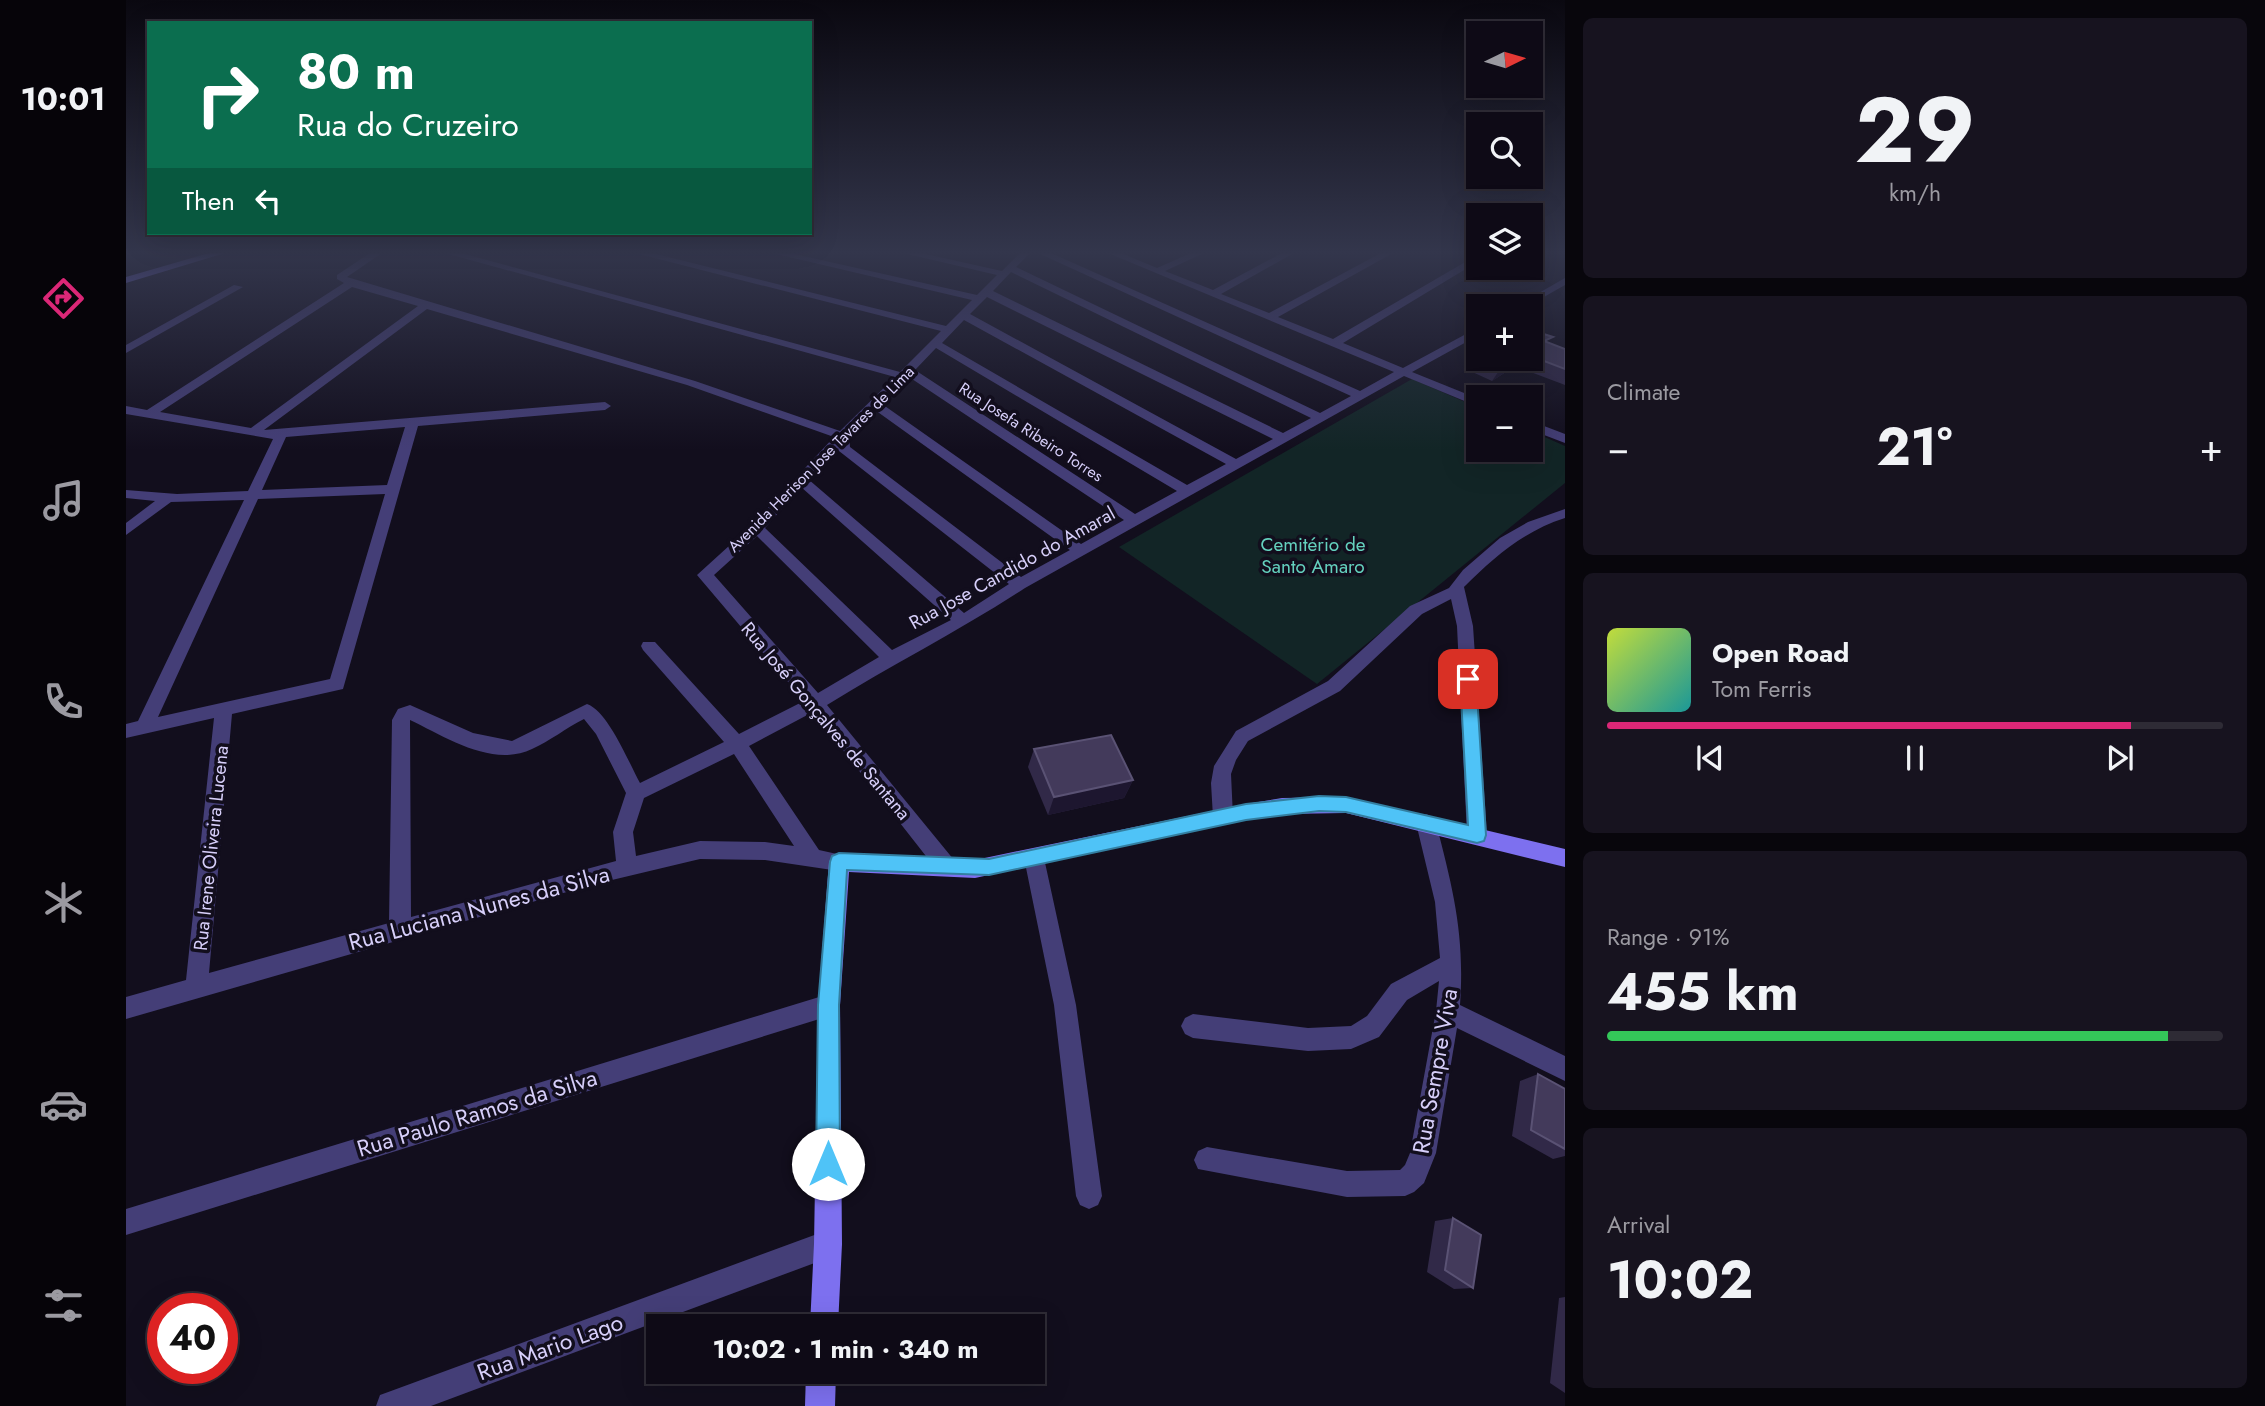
<!DOCTYPE html>
<meta charset="utf-8">
<style>
:root{--surface:#0e0a16;--page:#17131f;--text:#f1f3f6;--muted:#9b9aa1;--line:#2e2b35;--accent:#db2777}
body{margin:0;font-family:Jost,sans-serif;background:var(--page);color:var(--text);height:100vh;display:flex;flex-direction:column;font-size:26px;white-space:nowrap}
*{box-sizing:border-box;margin:0}
p{font-size:23px;color:var(--muted)}
.icon{flex:none;width:38px;height:38px;fill:none;stroke:currentColor;stroke-width:2;stroke-linecap:round;stroke-linejoin:round}
.map{position:relative;flex:1;overflow:hidden}
.panel{display:flex;flex-direction:column;gap:18px;padding:18px;background:#08060c;width:700px}
.panel>*{flex:none}
.banner{position:absolute;left:21px;top:21px;width:665px;height:214px;border-radius:0px;box-shadow:0 7px 28px #0002,0 0 0 2px var(--line);background:#0b6e4f;color:#fff;overflow:hidden}
.needle{width:46px;rotate:85deg}
.controls{position:absolute;left:1340px;top:21px;display:grid;gap:14px}
.controls a{display:grid;place-items:center;width:77px;height:77px;border-radius:0px;background:var(--surface);box-shadow:0 7px 28px #0002,0 0 0 2px var(--line);font-size:35px}
.speed{position:absolute;left:21px;top:1293px;display:flex;gap:14px;font-size:35px;font-weight:700;text-align:center}
.speed>*{display:grid;place-content:center;width:91px;height:91px;border-radius:50%;background:var(--surface);box-shadow:0 7px 28px #0002,0 0 0 2px var(--line);line-height:1}
.speed .limit{border:10px solid #d22;background:#fff;color:#111}
.pin{position:absolute;display:grid;place-items:center;width:60px;height:60px;color:#fff;margin:-30px;border-radius:14px;box-shadow:0 4px 10px #0006}
.me{position:absolute;width:77px;margin:-38px;rotate:0deg;stroke-linejoin:round;filter:drop-shadow(0 0 5px #0008)}
.turn{display:flex;align-items:center;gap:24px;height:147px;padding:0 35px;font-size:32px}
.turn .icon{width:91px;height:91px;stroke-width:2.5}
.turn b{display:block;font-size:49px;line-height:60px}
.then{display:flex;align-items:center;height:66px;padding:0 35px;background:#0003;gap:14px;font-size:26px}
.big{font-size:52px;font-weight:700;line-height:1.1}
.panel .card{flex:1;display:flex;flex-direction:column;justify-content:center;gap:10px;min-width:0;padding:0 24px;border-radius:10px;background:var(--page)}
.panel .dial{align-items:center;gap:0}
.dial b{font-size:91px;line-height:1}
.song{display:flex;align-items:center;gap:21px}
.cover{width:84px;height:84px;border-radius:10px;background:linear-gradient(135deg,hsl(70 70% 55%),hsl(180 70% 35%))}
.played{height:7px;border-radius:4px;background:linear-gradient(90deg,var(--accent) 85%,var(--line) 85%)}
.keys{display:flex;justify-content:space-around;direction:ltr}
.heat{display:flex;justify-content:space-between;align-items:center;font-size:38px;direction:ltr}
.charge{height:10px;border-radius:5px;background:linear-gradient(90deg,#34c759 91%,var(--line) 0)}
.trip{position:absolute;left:520px;top:1314px;width:399px;height:70px;border-radius:0px;background:var(--surface);box-shadow:0 7px 28px #0002,0 0 0 2px var(--line);font-weight:700;line-height:70px;text-align:center}
main{display:flex;flex:1;min-height:0}
.tabs{display:flex;flex-direction:column;width:126px;justify-content:space-around;align-items:center;background:#060409;color:var(--muted)}
.tabs .icon{width:49px;height:49px}
.tabs .active{color:var(--accent)}
.tabs b{font-size:32px;color:var(--text)}
.map>svg:first-child{display:block}
.green{fill:#122526}
.lines{fill:none;stroke-linecap:round;stroke-linejoin:round}
.street{fill:#443e77;fill-rule:evenodd}
.secondary{fill:#7d70ef;fill-rule:evenodd}
.wall{fill:#312948}
.shaded-wall{fill:#1d162f}
.building{fill:#433a5b;stroke:#5a5274;stroke-width:2}
.route{fill:#4fc3f7;stroke:#337fa1;stroke-width:2}
.labels{text-anchor:middle;dominant-baseline:central;stroke-width:7;stroke-linejoin:round;paint-order:stroke}
.far-street-label{font-size:16px;fill:#d7cffa;stroke:#120e1d}
.park-label{font-size:19px;fill:#64d1be;stroke:#120e1d}
.street-label{font-size:19px;fill:#d7cffa;stroke:#120e1d}
.near-street-label{font-size:23px;fill:#d7cffa;stroke:#120e1d}
</style>
<main>
<nav class="tabs">
<b>10:01</b>
<svg class="icon active" aria-label="directions" viewBox="0 0 24 24"><path d="M12 3l9 9-9 9-9-9zM9 14v-3h6M13 9l2 2-2 2"/></svg>
<svg class="icon" aria-label="music" viewBox="0 0 24 24"><path d="M9 18V5l10-2v13"/><circle cx="6" cy="18" r="3"/><circle cx="16" cy="16" r="3"/></svg>
<svg class="icon" aria-label="phone" viewBox="0 0 24 24"><path d="M5 4h4l2 5-3 2q2 4 5 5l2-3 5 2v4C11 20 4 13 5 4z"/></svg>
<svg class="icon" aria-label="climate" viewBox="0 0 24 24"><path d="M12 3v18M4 7l16 10M4 17L20 7"/></svg>
<svg class="icon" aria-label="car" viewBox="0 0 24 24"><path d="M5 17H2v-5l4-1 3-4h7l3 4 3 1v5h-3M9 17h6M6 11h13"/><circle cx="7" cy="17" r="2"/><circle cx="17" cy="17" r="2"/></svg>
<svg class="icon" aria-label="filters" viewBox="0 0 24 24"><path d="M4 7h16M4 17h16"/><circle cx="9" cy="7" r="2"/><circle cx="15" cy="17" r="2"/></svg>
</nav>
<div class="map">
<svg width="1439" height="1406" viewBox="0 0 1439 1406">
<rect width="100%" height="100%" fill="#120e1d"/>
<polygon class="green" points="1286,379 1353,408 1353,450 1405,450 1405,431 1439,446 1439,483 1191,684 993,547"/>
<g class="lines">
<g class="street">
<path d="M244,253H256L221,277L569,381L714,431L769,377L319,253H335L774,372L815,331L509,253H526L820,326L846,300L646,253H664L851,295L871,275L777,253H795L876,271L894,253H904L890,267L1194,413L1225,396L912,253H925L1234,391L1268,372L982,253H995L1031,268L1065,253H1078L1039,271L1087,290L1156,253H1168L1095,294L1143,313L1255,253H1267L1152,317L1207,339L1353,254V261L1217,343L1277,368L1353,327V335L1286,372L1353,399V407L1278,376L899,588C835,630 767,664 701,705L828,860L831,867L828,874L821,876L814,874L687,712L623,746L693,850L720,856L723,862L720,868L713,871L639,860L574,859L465,885L0,1019V997L60,980L88,718L0,738V724L12,721L118,500L45,502L0,535V523L29,501L0,498V490L51,494L122,491L147,439L0,414V406L21,410L218,283L211,279V275ZM885,272L1185,418L1157,433L867,291ZM226,287L292,306L125,428L34,412ZM861,297L1147,439L1110,459L844,314ZM301,309L561,385L708,437L626,525L571,575L678,701L613,734L529,642H517L515,646L517,650L598,742L514,783C503,763 482,711 461,704L386,741L347,733L284,705L272,709L266,720L263,923L83,973L106,714L217,689L292,426L479,410L485,406L479,402L138,430ZM838,320L1100,464L1061,485L816,343ZM810,348L1051,491L1009,514L789,370ZM782,377H783L998,520L955,544L756,404ZM749,410L944,550L895,577L724,447L723,437ZM279,427L261,485L136,490L160,437ZM712,448L713,451L883,584L838,613L682,479ZM675,487L825,620L766,650L639,528ZM259,494L204,679L32,717L132,499ZM631,536L753,657L692,693L588,575ZM458,719L470,734L500,793L487,832L490,861L285,917L284,720C320,737 366,768 406,749C424,741 440,728 458,719ZM608,754L668,846L639,842L574,841L510,856L507,832L518,798Z"/>
<polygon points="1439,278 1439,285 1402,306 1390,306"/>
<polygon points="108,285 117,287 0,353 0,345"/>
<polygon points="1405,421 1439,434 1439,443 1405,430"/>
<path d="M1439,509V518C1398,531 1368,557 1338,587L1347,626L1361,835L1358,841L1351,844L1344,841L1341,835L1331,626L1325,599L1296,614L1214,691L1122,741L1110,760L1105,774L1107,817L1104,823L1097,825L1090,823L1087,817L1085,783L1088,766L1110,731L1202,681L1284,606L1323,588L1337,570L1374,538L1402,522Z"/>
<path d="M1300,814L1307,817L1310,823C1327,889 1339,935 1334,1005L1439,1056V1081L1331,1028L1310,1153L1298,1183L1288,1192L1279,1196L1221,1197L1072,1169L1068,1160L1072,1151L1081,1147L1221,1171L1274,1170L1279,1165L1284,1153L1310,1011L1313,981L1281,1000L1253,1037L1225,1049L1182,1051L1067,1038L1059,1034L1055,1026L1059,1018L1067,1014L1182,1028L1225,1026L1241,1016L1265,984L1314,958L1309,902L1290,823L1293,817Z"/>
<polygon points="908,849 915,852 918,858 950,1005 976,1196 972,1205 963,1209 954,1205 950,1196 928,1005 898,858 901,852"/>
<polygon points="703,994 711,997 714,1005 711,1013 703,1016 0,1235 0,1209"/>
<polygon points="702,1230 712,1234 716,1244 712,1254 702,1258 305,1406 250,1406 254,1395 265,1391"/>
</g>
<g class="secondary">
<polygon points="83,253 99,253 0,283 0,277"/>
<polygon points="1220,797 1439,849 1439,867 1220,813 1156,814 1120,820 849,878 723,872 714,1005 716,1244 712,1326 684,1326 688,1244 692,1005 703,862 706,856 713,853 849,860 1120,804 1156,798"/>
<polygon points="680,1372 710,1372 709,1406 679,1406"/>
</g>
</g>
<g class="wall">
<polygon points="1405,330 1423,343 1439,349 1439,385 1389,366 1366,381 1342,370 1350,358 1405,359"/>
<polygon points="908,749 1007,780 998,798 922,815 902,767"/>
<polygon points="1412,1074 1439,1089 1439,1156 1427,1159 1386,1136 1394,1081"/>
<polygon points="1327,1218 1347,1288 1328,1289 1301,1272 1309,1221"/>
<polygon points="1439,1297 1439,1393 1424,1383 1433,1298"/>
</g>
<g class="shaded-wall">
<polygon points="1389,359 1394,359 1389,366 1366,381 1375,368"/>
<polygon points="1007,780 998,798 922,815 928,797"/>
</g>
<g class="building">
<polygon points="1405,330 1427,337 1418,341 1439,349 1439,369 1405,356"/>
<polygon points="1353,356 1353,359 1389,359 1375,368 1350,358"/>
<polygon points="985,735 1007,780 928,797 908,749"/>
<polygon points="1412,1074 1439,1089 1439,1149 1405,1130"/>
<polygon points="1327,1218 1355,1235 1347,1288 1319,1270"/>
</g>
<linearGradient id="sky" x2="0" y2="1"><stop stop-color="#0a0810"/><stop offset="0.56" stop-color="#33364c"/><stop offset="1" stop-color="#33364c" stop-opacity="0"/></linearGradient>
<rect width="1439" height="450" fill="url(#sky)"/>
<polygon class="route" points="1342,673 1350,679 1360,835 1358,841 1351,843 1220,812 1193,811 1120,820 863,875 721,870 713,1005 714,1164 710,1172 702,1176 694,1172 690,1164 692,1005 704,862 706,856 713,853 863,859 1120,804 1193,796 1220,797 1342,825 1334,679"/>
<g class="labels">
<g class="far-street-label">
<text transform="translate(905 432) rotate(33)">Rua Josefa Ribeiro Torres</text>
<text transform="translate(695 459) rotate(-45)">Avenida Herison Jose Tavares de Lima</text>
</g>
<g class="park-label">
<text x="1187" y="544">Cemitério de<tspan x="1187" dy="22">Santo Amaro</tspan></text>
</g>
<g class="street-label">
<text transform="translate(886 568) rotate(-29)">Rua Jose Candido do Amaral</text>
<text transform="translate(700 721) rotate(50)">Rua José Gonçalves de Santana</text>
<text transform="translate(85 848) rotate(-84)">Rua Irene Oliveira Lucena</text>
</g>
<g class="near-street-label">
<text transform="translate(353 908) rotate(-15)">Rua Luciana Nunes da Silva</text>
<text transform="translate(1309 1071) rotate(-80)">Rua Sempre Viva</text>
<text transform="translate(351 1113) rotate(-17)">Rua Paulo Ramos da Silva</text>
<text transform="translate(424 1347) rotate(-20)">Rua Mario Lago</text>
</g>
</g>
</svg>
<div class="controls">
<a><svg class="needle" viewBox="-14 -14 28 28"><path d="M0-13l5 13h-10z" fill="#e53935"/><path d="M0 13l5-13h-10z" fill="#9b9aa1"/></svg></a>
<a><svg class="icon" aria-label="search" viewBox="0 0 24 24"><circle cx="10" cy="10" r="6"/><path d="M15 15l6 6"/></svg></a>
<a><svg class="icon" aria-label="layers" viewBox="0 0 24 24"><path d="M12 4l9 5-9 5-9-5zM3 14l9 5 9-5"/></svg></a>
<a>+</a>
<a>−</a>
</div>
<div class="speed"><div class="limit">40</div></div>
<div class="pin" style="left:1342px;top:679px;background:#d93025"><svg class="icon" aria-label="arrive" viewBox="0 0 24 24"><path d="M6 21V4h12l-3 4 3 4H6"/></svg></div>
<svg class="me" style="left:702px;top:1164px" viewBox="-20 -20 40 40"><circle r="19" fill="#fff"/><path d="M0-13L10 11 0 6-10 11z" fill="#4fc3f7"/></svg>
<div class="trip">10:02 · 1 min · 340 m</div>
<div class="banner">
<div class="turn"><svg class="icon" aria-label="right" viewBox="0 0 24 24"><path d="M7 20v-9h11M14 6l5 5-5 5"/></svg><div><b>80 m</b>Rua do Cruzeiro</div></div>
<div class="then">Then<svg class="icon" aria-label="left" viewBox="0 0 24 24"><path d="M17 20v-9H6M10 6l-5 5 5 5"/></svg></div>
</div>
</div>
<section class="panel">
<div class="card dial"><b>29</b><p>km/h</p></div>
<div class="card"><p>Climate</p>
<div class="heat"><a>−</a><b class="big">21°</b><a>+</a></div>
</div>
<div class="card">
<div class="song"><i class="cover"></i><div><b>Open Road</b><p>Tom Ferris</p></div></div>
<div class="played"></div>
<div class="keys"><svg class="icon" aria-label="previous" viewBox="0 0 24 24"><path d="M18 5L8 12l10 7zM5 5v14"/></svg><svg class="icon" aria-label="pause" viewBox="0 0 24 24"><path d="M8 5v14M16 5v14"/></svg><svg class="icon" aria-label="next" viewBox="0 0 24 24"><path d="M6 5l10 7-10 7zM19 5v14"/></svg></div>
</div>
<div class="card"><p>Range · 91%</p><b class="big">455 km</b><div class="charge"></div></div>
<div class="card"><p>Arrival</p><b class="big">10:02</b></div>
</section>
</main>
